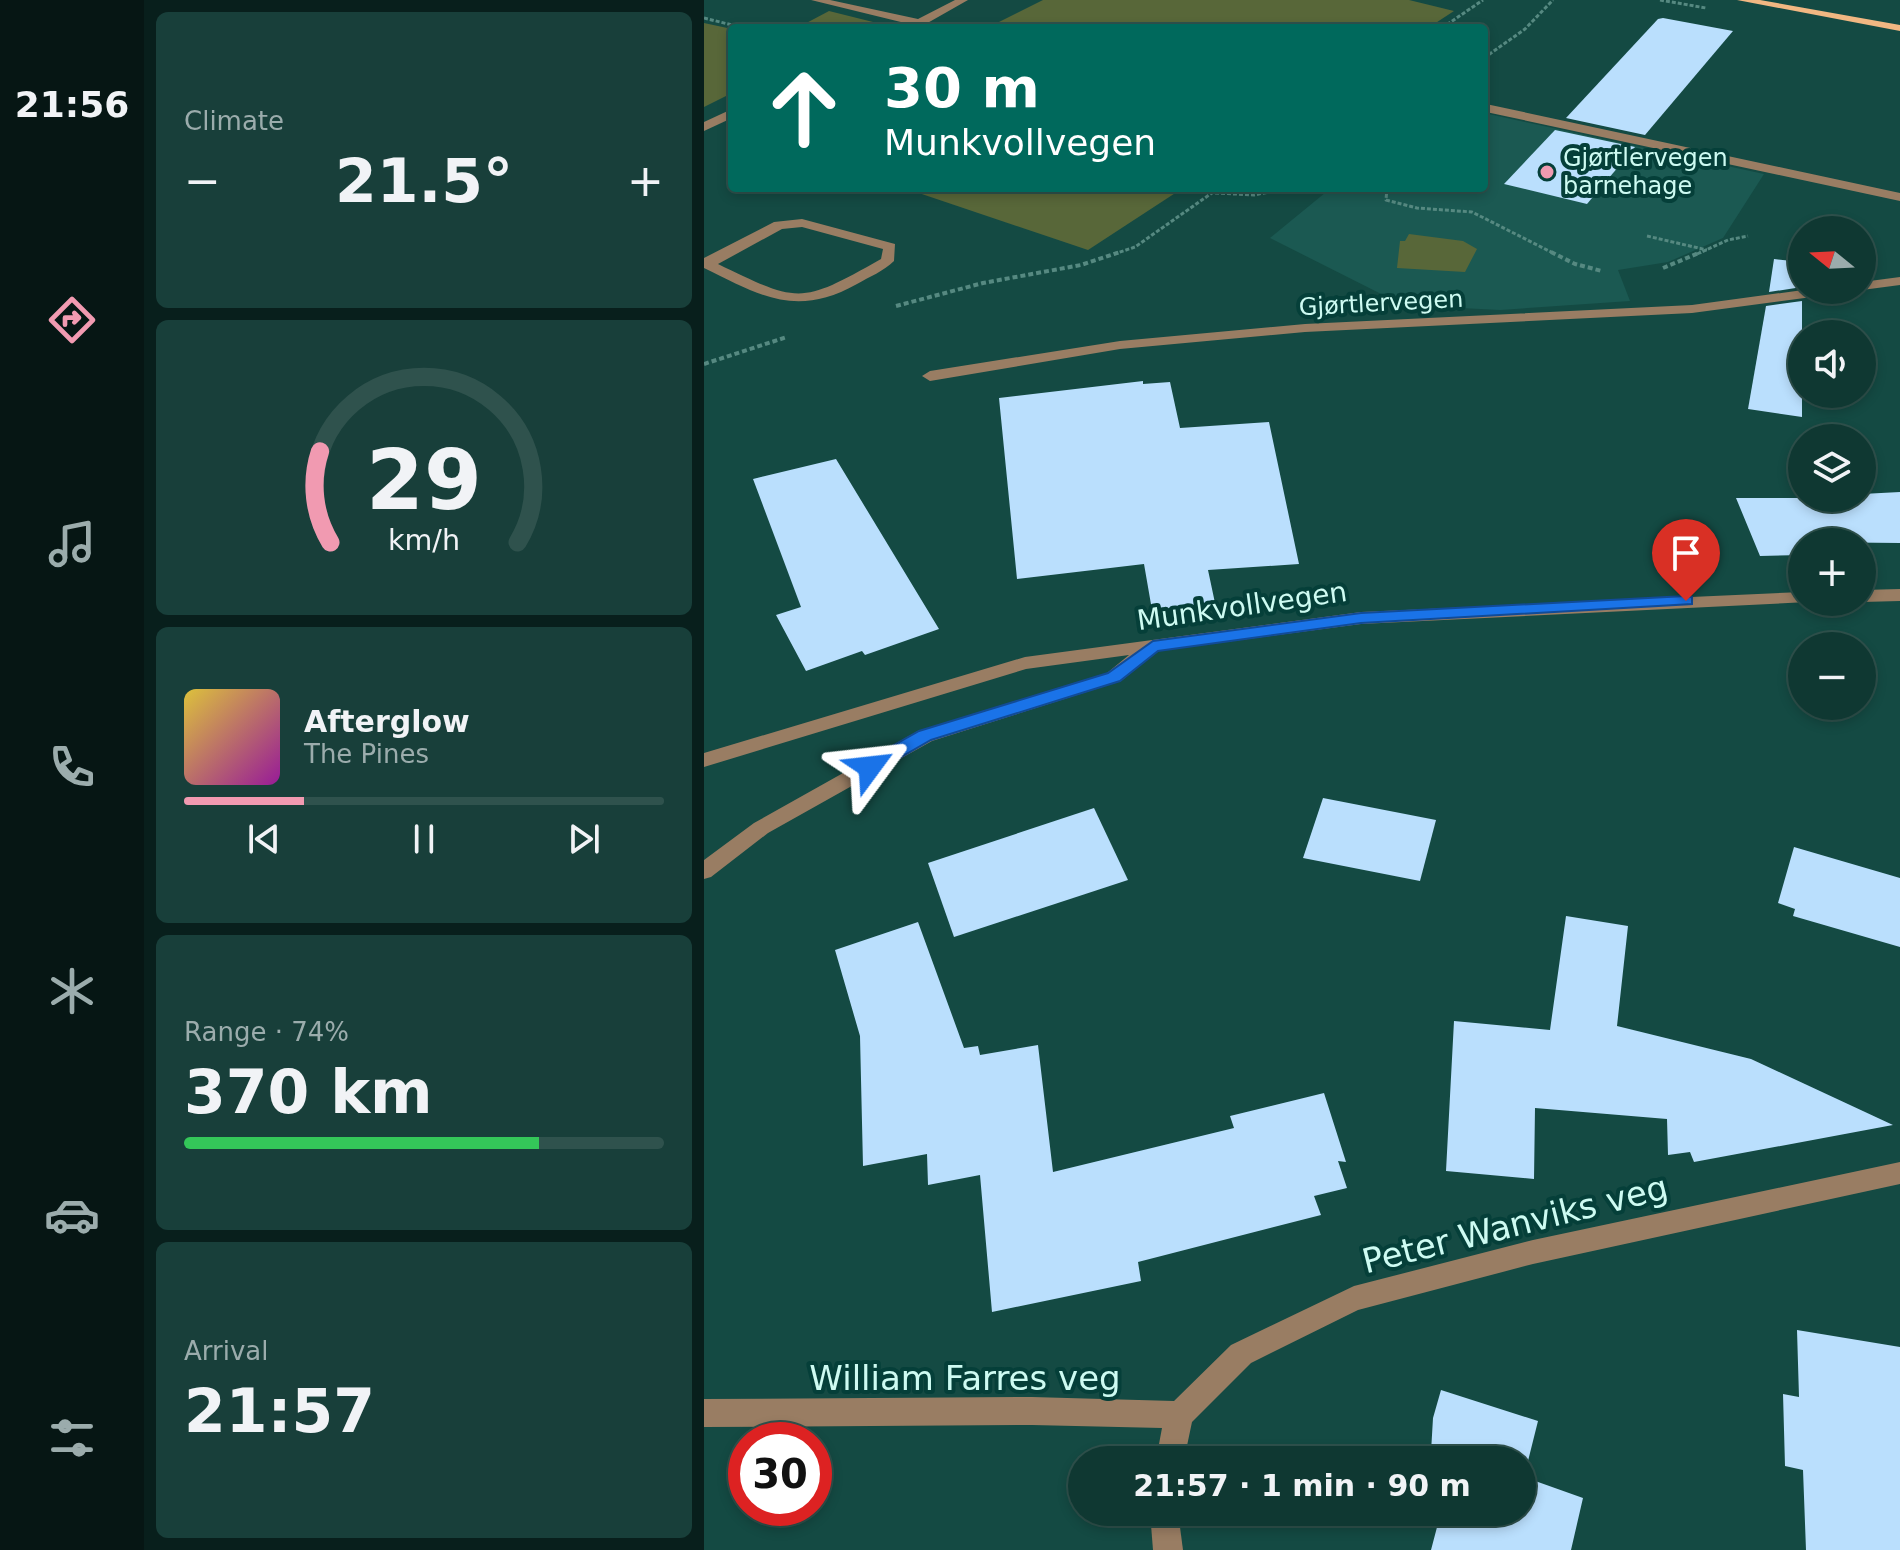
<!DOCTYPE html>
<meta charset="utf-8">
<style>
:root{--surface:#0f3832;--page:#183f3a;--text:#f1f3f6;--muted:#9bacac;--line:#2f524d;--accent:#f19ab1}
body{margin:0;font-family:"DejaVu Sans",sans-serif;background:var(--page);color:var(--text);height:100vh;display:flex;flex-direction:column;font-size:30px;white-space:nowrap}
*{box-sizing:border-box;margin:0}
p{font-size:26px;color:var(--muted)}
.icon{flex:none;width:44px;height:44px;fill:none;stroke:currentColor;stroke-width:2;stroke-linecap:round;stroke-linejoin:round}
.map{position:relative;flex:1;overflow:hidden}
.details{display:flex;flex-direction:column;gap:12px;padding:12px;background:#081f1c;width:560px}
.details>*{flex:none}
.guide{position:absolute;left:24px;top:24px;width:760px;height:168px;border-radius:8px;box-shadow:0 4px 12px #0003,0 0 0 2px var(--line);background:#00695c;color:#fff;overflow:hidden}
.needle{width:52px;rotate:288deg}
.tools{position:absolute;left:1084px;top:216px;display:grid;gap:16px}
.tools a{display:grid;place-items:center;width:88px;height:88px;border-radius:50%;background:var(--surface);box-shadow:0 4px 12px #0003,0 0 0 2px var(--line);font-size:40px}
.speed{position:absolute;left:24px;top:1422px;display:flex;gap:16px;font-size:40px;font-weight:700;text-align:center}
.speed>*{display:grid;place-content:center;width:104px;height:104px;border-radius:50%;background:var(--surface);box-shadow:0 4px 12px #0003,0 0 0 2px var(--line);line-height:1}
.speed .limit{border:12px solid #d22;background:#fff;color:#111}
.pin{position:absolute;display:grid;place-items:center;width:68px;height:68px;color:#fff;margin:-82px -34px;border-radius:50% 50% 50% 0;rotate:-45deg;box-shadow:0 0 8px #0007}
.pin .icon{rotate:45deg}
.me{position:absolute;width:88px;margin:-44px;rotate:60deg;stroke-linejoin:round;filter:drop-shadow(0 0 6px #0008)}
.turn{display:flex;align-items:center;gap:28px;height:168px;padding:0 24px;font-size:36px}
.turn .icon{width:104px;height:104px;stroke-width:2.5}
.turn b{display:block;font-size:56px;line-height:68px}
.big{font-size:60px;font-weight:800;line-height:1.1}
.details .card{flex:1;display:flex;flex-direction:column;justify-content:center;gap:12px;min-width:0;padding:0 28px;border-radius:12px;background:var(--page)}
.details .dial{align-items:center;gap:0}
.dial svg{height:208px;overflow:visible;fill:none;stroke:var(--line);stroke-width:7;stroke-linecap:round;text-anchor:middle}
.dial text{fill:var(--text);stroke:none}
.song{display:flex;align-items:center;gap:24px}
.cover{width:96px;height:96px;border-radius:12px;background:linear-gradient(135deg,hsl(50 70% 55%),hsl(300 70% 35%))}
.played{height:8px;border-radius:4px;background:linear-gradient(90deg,var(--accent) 25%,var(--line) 25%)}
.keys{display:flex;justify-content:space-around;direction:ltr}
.heat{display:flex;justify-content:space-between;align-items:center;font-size:44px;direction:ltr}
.charge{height:12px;border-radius:6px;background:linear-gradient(90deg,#34c759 74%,var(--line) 0)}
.trip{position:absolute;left:364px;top:1446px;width:468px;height:80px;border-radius:40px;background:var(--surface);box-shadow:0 4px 12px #0003,0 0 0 2px var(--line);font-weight:800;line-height:80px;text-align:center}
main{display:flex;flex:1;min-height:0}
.tab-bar{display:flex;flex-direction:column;width:144px;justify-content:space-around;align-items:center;background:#061614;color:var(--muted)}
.tab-bar .icon{width:56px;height:56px}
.tab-bar .selected{color:var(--accent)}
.tab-bar b{font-size:36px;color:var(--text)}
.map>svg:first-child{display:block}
.built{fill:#1b5952}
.green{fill:#586739}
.building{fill:#badffd}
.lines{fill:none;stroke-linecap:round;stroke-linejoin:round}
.path-far1{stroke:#568981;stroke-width:3;stroke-dasharray:4 2;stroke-linecap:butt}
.path{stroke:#568981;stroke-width:4;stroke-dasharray:5 3;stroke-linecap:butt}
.minor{fill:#997d63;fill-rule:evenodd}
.major{fill:#f1b782;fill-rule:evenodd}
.route{fill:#1a73e8;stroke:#114b97;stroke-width:2}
.poi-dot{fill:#f19ab1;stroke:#053f39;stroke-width:3}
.labels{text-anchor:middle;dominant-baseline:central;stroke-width:8;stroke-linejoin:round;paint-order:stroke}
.far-poi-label{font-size:24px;fill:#cefbf2;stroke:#053f39;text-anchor:start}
.far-street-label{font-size:24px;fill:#cefbf2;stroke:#053f39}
.street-label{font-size:28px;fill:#cefbf2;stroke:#053f39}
.near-street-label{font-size:34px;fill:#cefbf2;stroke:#053f39}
</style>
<main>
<nav class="tab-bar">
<b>21:56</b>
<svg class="icon selected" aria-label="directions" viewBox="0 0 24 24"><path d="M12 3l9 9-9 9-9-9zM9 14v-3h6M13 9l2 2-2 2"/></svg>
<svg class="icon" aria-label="music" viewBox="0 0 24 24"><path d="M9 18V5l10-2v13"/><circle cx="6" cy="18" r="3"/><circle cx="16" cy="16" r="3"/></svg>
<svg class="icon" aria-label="phone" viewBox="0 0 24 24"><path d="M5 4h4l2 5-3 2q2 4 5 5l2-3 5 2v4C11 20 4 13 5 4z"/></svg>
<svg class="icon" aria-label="climate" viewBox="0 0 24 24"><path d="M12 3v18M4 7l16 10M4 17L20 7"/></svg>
<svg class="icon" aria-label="car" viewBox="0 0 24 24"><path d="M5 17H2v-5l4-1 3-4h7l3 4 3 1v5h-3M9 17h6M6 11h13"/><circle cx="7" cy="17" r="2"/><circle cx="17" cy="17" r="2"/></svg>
<svg class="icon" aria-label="filters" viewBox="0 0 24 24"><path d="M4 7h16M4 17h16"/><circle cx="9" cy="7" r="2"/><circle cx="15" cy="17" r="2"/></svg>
</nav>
<section class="details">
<div class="card"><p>Climate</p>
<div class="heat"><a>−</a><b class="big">21.5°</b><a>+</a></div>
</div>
<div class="card dial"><svg viewBox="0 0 100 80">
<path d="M14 69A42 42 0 1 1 86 69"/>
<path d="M14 69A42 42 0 0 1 10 34" stroke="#f19ab1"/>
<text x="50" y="56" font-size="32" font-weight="700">29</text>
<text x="50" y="72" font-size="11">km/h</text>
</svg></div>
<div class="card">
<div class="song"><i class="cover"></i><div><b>Afterglow</b><p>The Pines</p></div></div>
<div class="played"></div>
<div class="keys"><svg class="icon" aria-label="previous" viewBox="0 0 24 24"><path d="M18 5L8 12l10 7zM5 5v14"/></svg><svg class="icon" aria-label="pause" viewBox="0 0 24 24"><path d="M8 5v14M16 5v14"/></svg><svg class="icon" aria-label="next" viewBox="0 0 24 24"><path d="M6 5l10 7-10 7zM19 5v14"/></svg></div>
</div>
<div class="card"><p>Range · 74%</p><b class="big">370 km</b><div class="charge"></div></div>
<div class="card"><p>Arrival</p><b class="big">21:57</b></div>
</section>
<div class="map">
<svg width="1196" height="1550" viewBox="0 0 1196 1550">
<rect width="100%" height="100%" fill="#144a43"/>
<polygon class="built" points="780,113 1060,174 1019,238 964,262 914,270 926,301 796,310 699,305 566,238 627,188 780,188"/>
<g class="green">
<polygon points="339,0 705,0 750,11 724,28 283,28"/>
<polygon points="125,11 173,23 163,28 93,28"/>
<polygon points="0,23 28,29 28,93 0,107"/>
<polygon points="200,188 479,188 384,250"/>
<polygon points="705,234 759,241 773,249 761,272 693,268 696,241 701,241"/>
</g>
<g class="building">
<polygon points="959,18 1029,31 941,135 862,118 954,19"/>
<polygon points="851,130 931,147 883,204 800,184"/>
<polygon points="1070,259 1098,262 1098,287 1065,292"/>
<polygon points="1098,301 1098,417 1044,409 1062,306"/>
<polygon points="439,381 439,384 466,382 476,428 565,422 595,564 504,570 511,603 448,610 440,564 313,579 295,398"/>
<polygon points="132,459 235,629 161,655 158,651 102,671 72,615 97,607 49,479"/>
<polygon points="1196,492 1196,543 1098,542 1098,555 1056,556 1032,498 1158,498 1158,494"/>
<polygon points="619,798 732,820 716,881 599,858"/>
<polygon points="390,808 424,880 250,937 224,863"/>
<polygon points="1090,847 1196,878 1196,947 1089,916 1091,909 1074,903"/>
<polygon points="862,916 924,926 913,1026 1047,1059 1189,1125 990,1162 986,1152 964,1155 963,1119 831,1108 830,1179 742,1171 750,1021 846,1030"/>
<polygon points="214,922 260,1048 274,1046 276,1055 334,1045 349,1172 530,1128 526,1116 620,1093 642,1162 634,1161 643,1188 610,1196 617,1215 434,1262 437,1281 288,1312 276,1175 224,1185 223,1154 159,1166 156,1036 131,950"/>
<polygon points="1093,1330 1196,1347 1196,1550 1102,1550 1099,1470 1081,1466 1079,1394 1095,1397"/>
<polygon points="737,1390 834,1421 820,1477 879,1498 867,1550 727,1550 737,1512 818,1512 818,1460 750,1460 727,1452 729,1418"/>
</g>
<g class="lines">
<g class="path-far1">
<polyline points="956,0 1002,8"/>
<polyline points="0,18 40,28"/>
<polyline points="738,28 779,0"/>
<polyline points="780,58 821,29 849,0"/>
<polyline points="683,188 682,200 713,208 768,212 851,254"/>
<polyline points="511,193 550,195 585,188"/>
<polyline points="943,236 1003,250"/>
<polyline points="410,254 431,247 515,188"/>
<polyline points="993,254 1024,240 1044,236"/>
</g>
<g class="path">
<polyline points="847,252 871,264 898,271"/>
<polyline points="959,268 997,252"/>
<polyline points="192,306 279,283 377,265 416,252"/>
<polyline points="0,364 83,337"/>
</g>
<g class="minor">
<polygon points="107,0 126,0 214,19 251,0 264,0 220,25 200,28 205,24"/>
<polygon points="782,104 1196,193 1196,201 782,112"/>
<polygon points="28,109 28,118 0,131 0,122"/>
<path d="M98,219L191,244L190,261C180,271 165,277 153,284C92,318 57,296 0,268V258L70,222ZM98,227L179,249L177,259C97,304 96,304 14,264L78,229Z"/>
<polygon points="1196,277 1196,285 1158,290 1157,290 1158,282"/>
<polygon points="1099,290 1138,290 1131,294 988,313 601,332 416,349 226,381 218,376 226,371 416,341 601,324 988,305"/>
<polygon points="1196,589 1196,601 1158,602 1158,590"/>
<polygon points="1098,592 1098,602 1104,602 657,624 454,651 417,681 228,741 64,833 7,877 0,879 0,860 50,823 214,731 403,673 425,655 322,669 0,767 0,753 321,657 657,612"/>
<polygon points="1196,1162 1196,1184 829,1264 654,1310 547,1363 488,1422 480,1460 452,1460 458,1428 328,1425 0,1427 0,1399 328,1397 470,1401 527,1345 650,1286 829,1240"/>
<polygon points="446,1512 474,1512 479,1550 449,1550"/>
</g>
<polygon class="major" points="1033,0 1056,0 1196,25 1196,31"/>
</g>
<polygon class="route" points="982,596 988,597 988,604 657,623 454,651 416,681 227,740 173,771 166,773 157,767 160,762 215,731 404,673 449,641 657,613"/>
<circle class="poi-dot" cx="843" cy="172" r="8"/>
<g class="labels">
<g class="far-poi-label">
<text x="859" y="158">Gjørtlervegen<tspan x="859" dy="28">barnehage</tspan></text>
</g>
<g class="far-street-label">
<text transform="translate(677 303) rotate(-3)">Gjørtlervegen</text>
</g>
<g class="street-label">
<text transform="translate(538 606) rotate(-8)">Munkvollvegen</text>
</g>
<g class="near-street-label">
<text transform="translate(811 1224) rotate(-14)">Peter Wanviks veg</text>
<text x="261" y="1378">William Farres veg</text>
</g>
</g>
</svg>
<div class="tools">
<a><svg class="needle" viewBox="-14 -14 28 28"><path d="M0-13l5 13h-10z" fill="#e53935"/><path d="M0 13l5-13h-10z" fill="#9bacac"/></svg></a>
<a><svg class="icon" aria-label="sound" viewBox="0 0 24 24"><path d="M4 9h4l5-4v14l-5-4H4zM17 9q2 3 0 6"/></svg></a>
<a><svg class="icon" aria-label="layers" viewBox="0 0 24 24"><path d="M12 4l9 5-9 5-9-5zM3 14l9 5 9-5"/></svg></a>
<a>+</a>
<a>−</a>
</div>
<div class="speed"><div class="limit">30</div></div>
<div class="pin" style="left:982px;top:601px;background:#d93025"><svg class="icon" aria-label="arrive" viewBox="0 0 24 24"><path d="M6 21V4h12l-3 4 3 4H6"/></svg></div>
<svg class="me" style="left:166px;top:767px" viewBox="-20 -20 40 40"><path d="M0-17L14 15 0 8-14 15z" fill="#1a73e8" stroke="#fff" stroke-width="4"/></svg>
<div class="trip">21:57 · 1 min · 90 m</div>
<div class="guide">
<div class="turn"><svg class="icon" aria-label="ahead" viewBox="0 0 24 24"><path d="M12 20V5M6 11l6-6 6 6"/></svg><div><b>30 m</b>Munkvollvegen</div></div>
</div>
</div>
</main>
